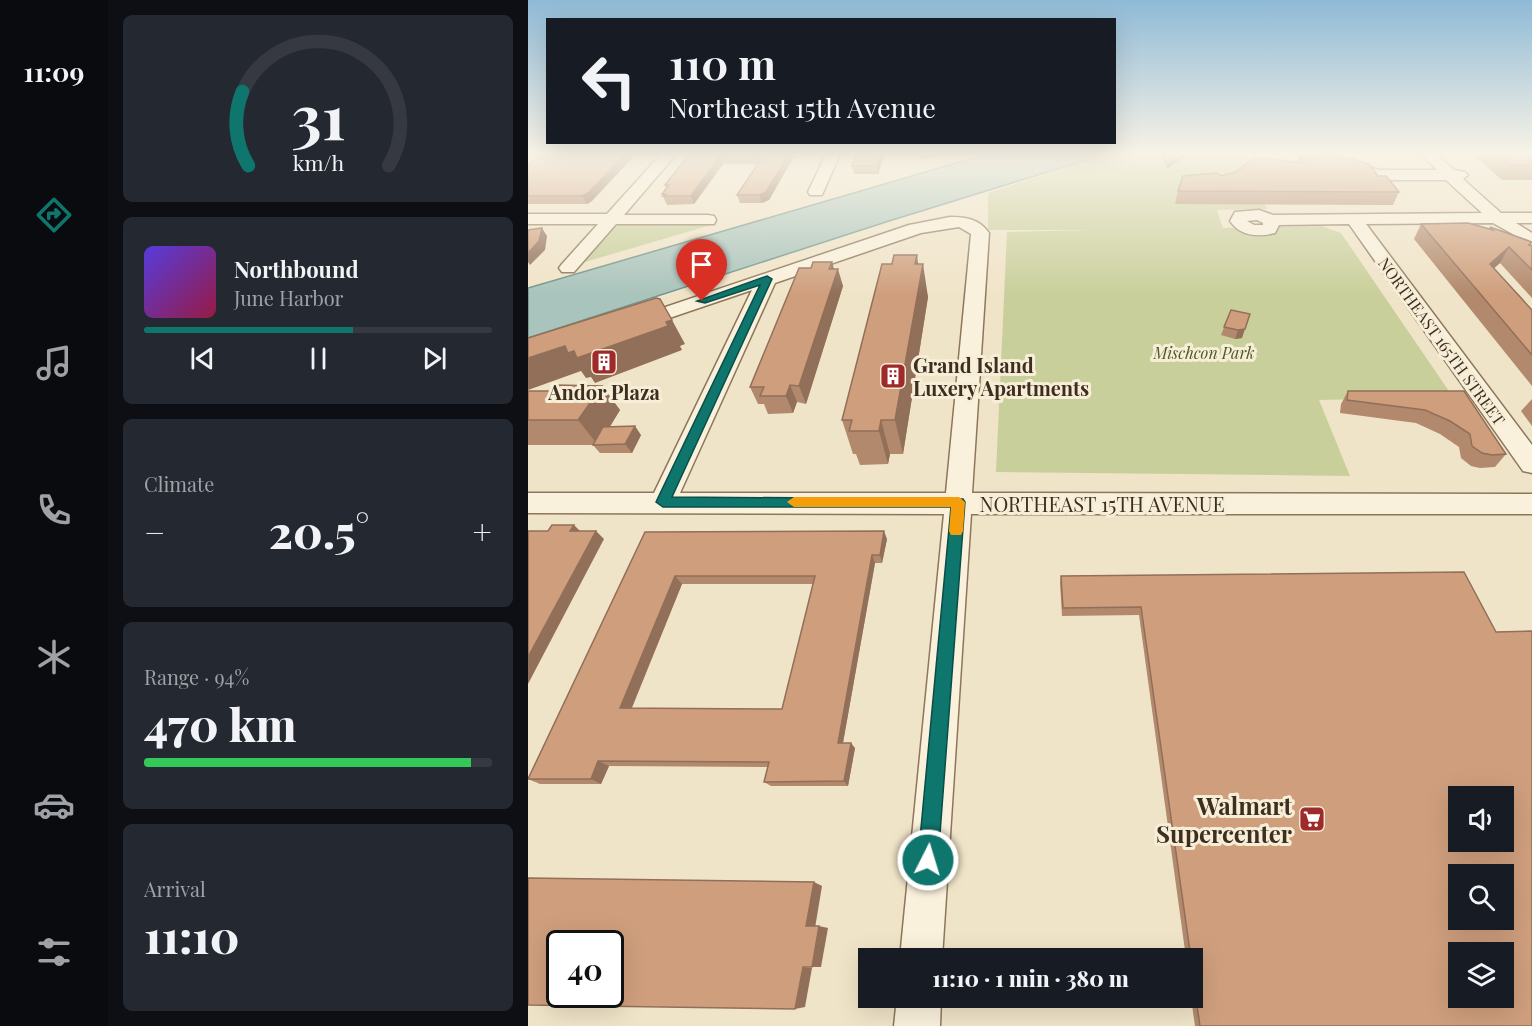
<!DOCTYPE html>
<meta charset="utf-8">
<style>
:root{--surface:#171b24;--page:#242831;--text:#f1f3f6;--muted:#9ea1a6;--line:#363941;--accent:#0f766e}
body{margin:0;font-family:"Playfair Display",serif;background:var(--page);color:var(--text);height:100vh;display:flex;flex-direction:column;font-size:22px;white-space:nowrap}
*{box-sizing:border-box;margin:0}
p{font-size:20px;color:var(--muted)}
.icon{flex:none;width:33px;height:33px;fill:none;stroke:currentColor;stroke-width:2;stroke-linecap:round;stroke-linejoin:round}
.map{position:relative;flex:1;overflow:hidden}
.sheet{display:flex;flex-direction:column;gap:15px;padding:15px;background:#0d0f14;width:420px}
.sheet>*{flex:none}
.banner{position:absolute;left:18px;top:18px;width:570px;height:126px;border-radius:0px;box-shadow:0 6px 24px #0002;background:#171b24;color:var(--text);overflow:hidden}
.controls{position:absolute;left:920px;top:786px;display:grid;gap:12px}
.controls a{display:grid;place-items:center;width:66px;height:66px;border-radius:0px;background:var(--surface);box-shadow:0 6px 24px #0002;font-size:30px}
.speed{position:absolute;left:18px;top:930px;display:flex;gap:12px;font-size:30px;font-weight:700;text-align:center}
.speed>*{display:grid;place-content:center;width:78px;height:78px;border-radius:50%;background:var(--surface);box-shadow:0 6px 24px #0002;line-height:1}
.speed .limit{border:3px solid #111;border-radius:9px;background:#fff;color:#111}
.pin{position:absolute;display:grid;place-items:center;width:51px;height:51px;color:#fff;margin:-62px -26px;border-radius:50% 50% 50% 0;rotate:-45deg;box-shadow:0 0 6px #0007}
.pin .icon{rotate:45deg}
.me{position:absolute;width:66px;margin:-33px;rotate:5deg;stroke-linejoin:round;filter:drop-shadow(0 0 4px #0008)}
.turn{display:flex;align-items:center;gap:21px;height:126px;padding:0 24px;font-size:27px}
.turn .icon{width:78px;height:78px;stroke-width:2.5}
.turn b{display:block;font-size:42px;line-height:51px}
.big{font-size:45px;font-weight:800;line-height:1.1}
.sheet .tile{flex:1;display:flex;flex-direction:column;justify-content:center;gap:9px;min-width:0;padding:0 21px;border-radius:9px;background:var(--page)}
.sheet .dial{align-items:center;gap:0}
.dial svg{height:156px;overflow:visible;fill:none;stroke:var(--line);stroke-width:7;stroke-linecap:round;text-anchor:middle}
.dial text{fill:var(--text);stroke:none}
.song{display:flex;align-items:center;gap:18px}
.cover{width:72px;height:72px;border-radius:9px;background:linear-gradient(135deg,hsl(250 70% 55%),hsl(340 70% 35%))}
.played{height:6px;border-radius:3px;background:linear-gradient(90deg,var(--accent) 60%,var(--line) 60%)}
.keys{display:flex;justify-content:space-around;direction:ltr}
.heat{display:flex;justify-content:space-between;align-items:center;font-size:33px;direction:ltr}
.charge{height:9px;border-radius:4px;background:linear-gradient(90deg,#34c759 94%,var(--line) 0)}
.trip{position:absolute;left:330px;top:948px;width:345px;height:60px;border-radius:0px;background:var(--surface);box-shadow:0 6px 24px #0002;font-weight:800;line-height:60px;text-align:center}
main{display:flex;flex:1;min-height:0}
.dock{display:flex;flex-direction:column;width:108px;justify-content:space-around;align-items:center;background:#090b0e;color:var(--muted)}
.dock .icon{width:42px;height:42px}
.dock .current{color:var(--accent)}
.dock b{font-size:27px;color:var(--text)}
.map>svg:first-child{display:block}
.green{fill:#c9cf9b}
.water{fill:#a9c4bc;stroke:#6f938a;stroke-width:1.5}
.lines{fill:none;stroke-linecap:round;stroke-linejoin:round}
.minor-casing{stroke:#8d765c;stroke-width:3}
.minor{fill:#faf1dc;fill-rule:evenodd}
.wall{fill:#b2896c;fill-rule:evenodd}
.shaded-wall{fill:#916f58}
.building{fill:#cf9f7d;stroke:#916f58;stroke-width:1.5;fill-rule:evenodd}
.route{fill:#0f766e;stroke:#0a4d48;stroke-width:1.5}
.slow{fill:#f59e0b}
.labels{text-anchor:middle;dominant-baseline:central;stroke-width:6;stroke-linejoin:round;paint-order:stroke}
.far-street-label{font-size:16px;fill:#3d2e20;stroke:#f7eed8}
.far-park-label{font-size:16px;font-style:italic;fill:#4d5a26;stroke:#f7eed8}
.poi-label{font-size:20px;font-weight:bold;fill:#3d2e20;stroke:#f7eed8;text-anchor:start}
.street-label{font-size:20px;fill:#3d2e20;stroke:#f7eed8}
.near-poi-label{font-size:24px;font-weight:bold;fill:#3d2e20;stroke:#f7eed8;text-anchor:end}
</style>
<main>
<nav class="dock">
<b>11:09</b>
<svg class="icon current" aria-label="directions" viewBox="0 0 24 24"><path d="M12 3l9 9-9 9-9-9zM9 14v-3h6M13 9l2 2-2 2"/></svg>
<svg class="icon" aria-label="music" viewBox="0 0 24 24"><path d="M9 18V5l10-2v13"/><circle cx="6" cy="18" r="3"/><circle cx="16" cy="16" r="3"/></svg>
<svg class="icon" aria-label="phone" viewBox="0 0 24 24"><path d="M5 4h4l2 5-3 2q2 4 5 5l2-3 5 2v4C11 20 4 13 5 4z"/></svg>
<svg class="icon" aria-label="climate" viewBox="0 0 24 24"><path d="M12 3v18M4 7l16 10M4 17L20 7"/></svg>
<svg class="icon" aria-label="car" viewBox="0 0 24 24"><path d="M5 17H2v-5l4-1 3-4h7l3 4 3 1v5h-3M9 17h6M6 11h13"/><circle cx="7" cy="17" r="2"/><circle cx="17" cy="17" r="2"/></svg>
<svg class="icon" aria-label="filters" viewBox="0 0 24 24"><path d="M4 7h16M4 17h16"/><circle cx="9" cy="7" r="2"/><circle cx="15" cy="17" r="2"/></svg>
</nav>
<section class="sheet">
<div class="tile dial"><svg viewBox="0 0 100 80">
<path d="M14 69A42 42 0 1 1 86 69"/>
<path d="M14 69A42 42 0 0 1 11 31" stroke="#0f766e"/>
<text x="50" y="56" font-size="32" font-weight="700">31</text>
<text x="50" y="72" font-size="11">km/h</text>
</svg></div>
<div class="tile">
<div class="song"><i class="cover"></i><div><b>Northbound</b><p>June Harbor</p></div></div>
<div class="played"></div>
<div class="keys"><svg class="icon" aria-label="previous" viewBox="0 0 24 24"><path d="M18 5L8 12l10 7zM5 5v14"/></svg><svg class="icon" aria-label="pause" viewBox="0 0 24 24"><path d="M8 5v14M16 5v14"/></svg><svg class="icon" aria-label="next" viewBox="0 0 24 24"><path d="M6 5l10 7-10 7zM19 5v14"/></svg></div>
</div>
<div class="tile"><p>Climate</p>
<div class="heat"><a>−</a><b class="big">20.5°</b><a>+</a></div>
</div>
<div class="tile"><p>Range · 94%</p><b class="big">470 km</b><div class="charge"></div></div>
<div class="tile"><p>Arrival</p><b class="big">11:10</b></div>
</section>
<div class="map">
<svg width="1004" height="1026" viewBox="0 0 1004 1026">
<rect width="100%" height="100%" fill="#f0e4c8"/>
<g class="green">
<polygon points="585,152 719,152 740,160 727,185 739,209 689,210 695,228 794,226 813,233 925,397 791,400 822,476 468,472 479,232 567,230 460,230 460,193"/>
<polygon points="87,223 190,223 50,264"/>
</g>
<polygon class="water" points="466,152 577,152 568,157 361,221 0,338 0,288"/>
<g class="lines">
<defs>
<g id="minor">
<polygon points="135,152 150,152 96,215 180,215 186,216 188,220 186,224 88,224 46,272 34,272 31,268 34,264 70,224 0,224 0,214 79,214"/>
<polygon points="299,152 313,152 294,195 282,195 280,192"/>
<path d="M769,152H790L851,170H909L891,152H906L926,170L937,172L940,175L935,179L973,213H1004V223H988L1004,233V245L965,223L838,224L1004,445V473L995,471L821,224L751,225L747,233C730,237 713,237 702,221L707,212L731,210L745,215L954,213L918,180H851L771,155ZM729,220L735,223V225H726L719,221Z"/>
<path d="M422,217C438,217 451,219 461,233L444,493L1004,494V514H443L414,958H372L416,514L0,513V493H126L224,290L106,330L99,328L96,324L99,320L381,225ZM431,227L443,234L418,493H152L247,283L393,233Z"/>
<polygon points="369,998 413,998 412,1026 366,1026"/>
</g>
</defs>
<use href="#minor" class="minor-casing"/>
<use href="#minor" class="minor"/>
</g>
<g class="wall">
<polygon points="163,152 271,152 268,158 265,158 241,200 234,203 212,203 209,195 230,164 195,164 166,204 139,205 134,194 138,188 137,185"/>
<polygon points="357,152 350,174 326,174 324,166"/>
<polygon points="632,152 662,152 661,154 639,169"/>
<polygon points="942,152 1004,152 1004,180 974,180"/>
<polygon points="771,156 850,176 871,192 865,205 647,204 650,191 693,176 769,162"/>
<polygon points="0,165 64,201 59,204 0,204"/>
<polygon points="893,224 961,229 962,227 1004,246 1004,298 972,263 966,268 1004,311 1004,386 886,239"/>
<polygon points="390,264 400,297 375,454 362,454 360,464 332,465 328,454 325,454 314,420"/>
<polygon points="306,269 315,286 278,404 269,402 265,413 240,414 236,404 230,404 222,387"/>
<polygon points="703,310 714,338 707,339 693,335"/>
<polygon points="74,386 92,410 82,427 113,435 104,453 72,453 65,445 0,445 0,391 22,391"/>
<polygon points="820,391 936,391 978,454 967,467 952,468 943,466 933,458 931,447 912,434 888,423 812,413 813,404"/>
<polygon points="1004,399 1004,426 993,411"/>
<path d="M117,532L359,539L354,563H347L315,743L327,748L320,786H243L236,782L240,767L81,766L73,784H12L0,779ZM154,584H285L254,709L104,708Z"/>
<polygon points="533,576 968,632 1004,1026 667,1026 663,998 664,998 664,958 658,958 611,615 534,616 532,583"/>
</g>
<g class="shaded-wall">
<polygon points="99,152 110,152 64,201 59,204 54,196"/>
<polygon points="262,152 263,152 265,158 241,200 234,203 231,195"/>
<polygon points="266,152 271,152 268,158"/>
<polygon points="353,152 357,152 350,174 349,166"/>
<polygon points="391,152 411,152 412,154 393,160"/>
<polygon points="659,152 662,152 661,154 639,169 639,165"/>
<polygon points="192,156 195,164 166,204 163,196"/>
<polygon points="14,228 19,236 17,250 2,265 0,262 0,253"/>
<polygon points="981,247 972,263 952,280 962,264"/>
<polygon points="389,255 392,278 395,264 400,297 375,454 367,420"/>
<polygon points="304,262 308,276 310,269 315,286 278,404 271,386"/>
<polygon points="722,314 714,338 707,339 710,330"/>
<polygon points="144,320 157,344 152,346 154,350 67,383 63,377 58,378 53,371 0,390 0,358 37,346"/>
<polygon points="262,385 269,402 265,413 258,396"/>
<polygon points="74,386 92,410 70,445 50,420"/>
<polygon points="353,420 362,454 360,464 351,431"/>
<polygon points="107,426 113,435 104,453 97,444"/>
<polygon points="46,525 54,533 42,531"/>
<polygon points="68,531 76,539 0,684 0,657"/>
<polygon points="356,531 359,539 354,563 352,555"/>
<polygon points="344,555 347,563 314,748 310,743"/>
<polygon points="147,576 154,584 101,714 92,708"/>
<polygon points="323,743 327,748 320,786 316,781"/>
<polygon points="70,761 81,766 73,784 63,779"/>
<polygon points="286,882 294,886 287,928 278,926"/>
<polygon points="291,926 300,928 293,967 284,967"/>
<polygon points="275,967 284,968 277,1007 267,1009"/>
</g>
<g class="building">
<polygon points="16,152 99,152 60,193 54,196 0,196 0,165"/>
<polygon points="163,152 262,152 238,192 231,195 209,195 233,159 228,159 230,156 192,156 163,196 135,196 138,194 134,194 141,185 137,185"/>
<polygon points="330,152 353,152 349,166 324,166"/>
<polygon points="634,152 659,152 639,165"/>
<polygon points="968,152 1004,152 1004,165 983,165"/>
<polygon points="771,156 812,156 841,164 850,176 858,176 871,192 650,191 655,176 689,173 693,176 708,172 727,157 776,163"/>
<polygon points="940,223 965,230 962,227 1004,242 1001,245 1004,246 1004,270 981,247 962,264 1004,310 1004,355 893,224"/>
<polygon points="14,228 11,241 0,253 0,230"/>
<polygon points="366,255 389,255 387,264 395,264 367,420 353,420 351,431 321,431 324,420 314,420 354,264 364,264"/>
<polygon points="285,262 304,262 301,269 310,269 271,386 262,385 258,396 232,396 236,387 222,387 271,268 283,268"/>
<polygon points="128,298 132,299 144,320 138,322 140,326 49,358 46,351 40,353 37,346 0,358 0,338"/>
<polygon points="703,310 722,314 717,329 710,330 696,327"/>
<polygon points="26,385 74,386 50,420 0,420 0,391 22,391"/>
<polygon points="820,391 936,391 978,454 964,455 954,453 944,446 942,434 922,421 897,410 819,400"/>
<polygon points="107,426 97,444 65,445 75,427"/>
<polygon points="24,525 46,525 42,531 68,531 0,657 0,531 20,531"/>
<path d="M356,531L352,555H344L310,743H323L316,781L236,782L241,762L70,761L63,779H0L117,532ZM147,576H287L254,709L92,708Z"/>
<path d="M936,572L968,632L1004,631V1026H672L664,972V958H663L613,607L535,608L533,576ZM930,796H975V842H930ZM930,874H975V920H930ZM930,952H975V998H930Z"/>
<path d="M0,878L286,882L278,926H291L284,967H275L267,1009L0,1005ZM32,944H82V994H32Z"/>
</g>
<linearGradient id="sky" x2="0" y2="1"><stop stop-color="#8fbad6"/><stop offset="0.52" stop-color="#f8f3e6"/><stop offset="1" stop-color="#f8f3e6" stop-opacity="0"/></linearGradient>
<rect width="1004" height="295" fill="url(#sky)"/>
<polygon class="route" points="239,276 244,279 144,497 435,499 437,502 410,860 407,867 400,870 393,867 390,860 423,507 135,507 128,502 232,285 177,303 169,301"/>
<polygon class="slow" points="266,497 431,497 437,502 435,531 433,535 423,535 421,531 423,507 266,507 259,502"/>
<defs>
<symbol id="building-square" viewBox="-11 -11 22 22"><rect x="-9" y="-9" width="18" height="18" rx="4" fill="#9e2a2b" stroke="#f7eed8"/><path d="M-4-6H4V6H1V3H-1V6H-4ZM-2.5-4.3h1.7v1.8h-1.7ZM.8-4.3h1.7v1.8H.8ZM-2.5-1h1.7V.8h-1.7ZM.8-1h1.7V.8H.8Z" fill="#fff"/></symbol>
<symbol id="supermarket-square" viewBox="-11 -11 22 22"><rect x="-9" y="-9" width="18" height="18" rx="4" fill="#9e2a2b" stroke="#f7eed8"/><path d="M-6-5.5h2.5l.6 2H6L4.5 2H-2.5L-4.4-4H-6ZM-1.5 3.2a1.3 1.3 0 1 0 .1 0ZM3 3.2a1.3 1.3 0 1 0 .1 0Z" fill="#fff"/></symbol>
</defs>
<g fill-rule="evenodd">
<use href="#building-square" x="61" y="347" width="30" height="30"/>
<use href="#building-square" x="350" y="361" width="30" height="30"/>
<use href="#supermarket-square" x="769" y="804" width="30" height="30"/>
</g>
<g class="labels">
<g class="far-street-label">
<text transform="translate(914 341) rotate(54)">NORTHEAST 165TH STREET</text>
</g>
<g class="far-park-label">
<text x="676" y="352">Mischcon Park</text>
</g>
<g class="poi-label">
<text x="385" y="364">Grand Island<tspan x="385" dy="23">Luxery Apartments</tspan></text>
<text x="76" y="391" text-anchor="middle">Andor Plaza</text>
</g>
<g class="street-label">
<text x="574" y="503">NORTHEAST 15TH AVENUE</text>
</g>
<g class="near-poi-label">
<text x="764" y="805">Walmart<tspan x="764" dy="28">Supercenter</tspan></text>
</g>
</g>
</svg>
<div class="controls">
<a><svg class="icon" aria-label="sound" viewBox="0 0 24 24"><path d="M4 9h4l5-4v14l-5-4H4zM17 9q2 3 0 6"/></svg></a>
<a><svg class="icon" aria-label="search" viewBox="0 0 24 24"><circle cx="10" cy="10" r="6"/><path d="M15 15l6 6"/></svg></a>
<a><svg class="icon" aria-label="layers" viewBox="0 0 24 24"><path d="M12 4l9 5-9 5-9-5zM3 14l9 5 9-5"/></svg></a>
</div>
<div class="speed"><div class="limit">40</div></div>
<div class="pin" style="left:174px;top:301px;background:#d93025"><svg class="icon" aria-label="arrive" viewBox="0 0 24 24"><path d="M6 21V4h12l-3 4 3 4H6"/></svg></div>
<svg class="me" style="left:400px;top:860px" viewBox="-20 -20 40 40"><circle r="17" fill="#0f766e" stroke="#fff" stroke-width="3"/><path d="M0-11L8 9 0 5-8 9z" fill="#fff"/></svg>
<div class="trip">11:10 · 1 min · 380 m</div>
<div class="banner">
<div class="turn"><svg class="icon" aria-label="left" viewBox="0 0 24 24"><path d="M17 20v-9H6M10 6l-5 5 5 5"/></svg><div><b>110 m</b>Northeast 15th Avenue</div></div>
</div>
</div>
</main>
